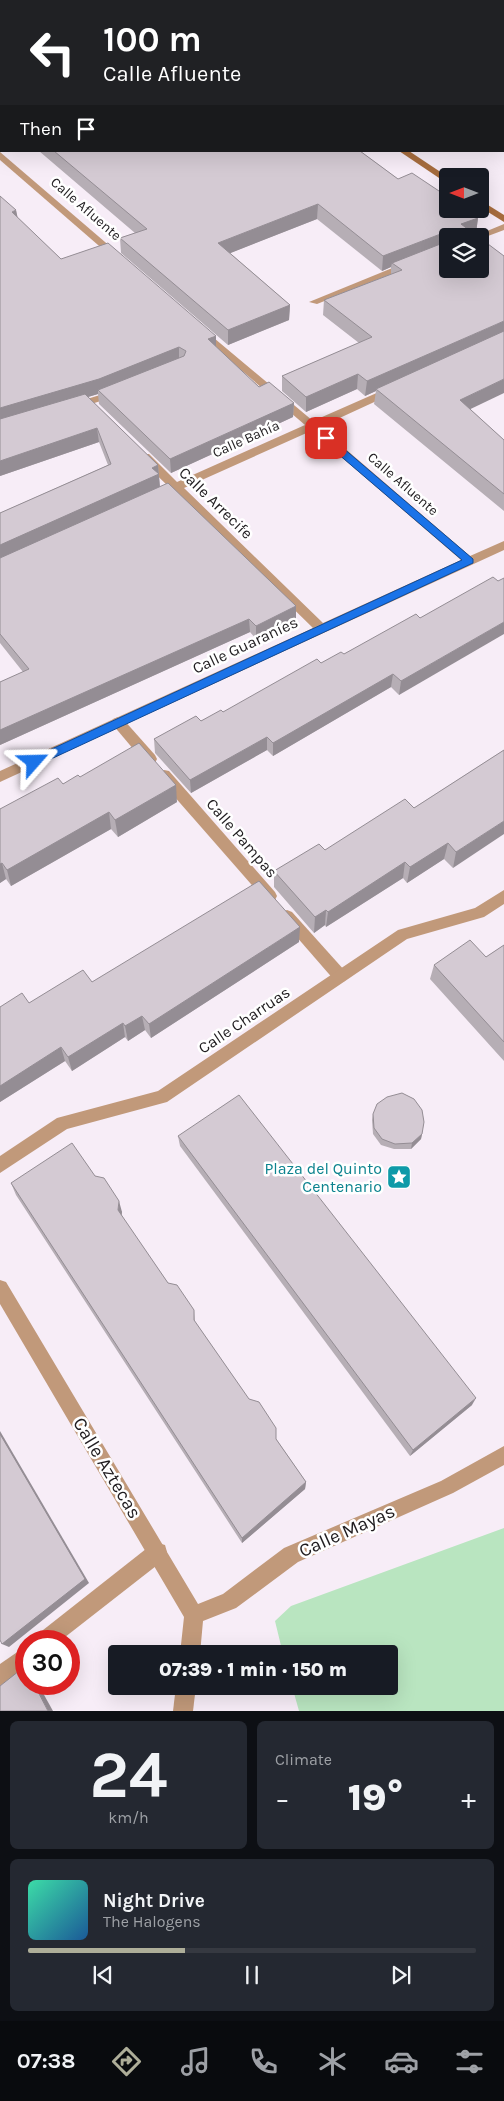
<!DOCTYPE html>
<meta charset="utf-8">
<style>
:root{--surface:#171b24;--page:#242831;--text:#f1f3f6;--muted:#9ea1a6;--line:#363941;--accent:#aeae99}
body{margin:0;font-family:Karla,sans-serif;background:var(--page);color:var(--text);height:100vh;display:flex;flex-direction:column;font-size:19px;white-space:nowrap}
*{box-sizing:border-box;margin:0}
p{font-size:16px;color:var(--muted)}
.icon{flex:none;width:28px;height:28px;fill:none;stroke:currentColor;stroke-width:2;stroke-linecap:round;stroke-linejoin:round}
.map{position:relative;height:1711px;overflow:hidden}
.panel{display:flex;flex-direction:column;gap:10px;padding:10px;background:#0d0f14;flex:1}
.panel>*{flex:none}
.guide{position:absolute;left:0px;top:0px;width:505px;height:152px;box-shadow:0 5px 20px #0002;background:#202124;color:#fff;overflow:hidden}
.needle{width:32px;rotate:270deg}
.buttons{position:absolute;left:439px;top:168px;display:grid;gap:10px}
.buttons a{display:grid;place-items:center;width:50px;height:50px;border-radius:5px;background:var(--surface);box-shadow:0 5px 20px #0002;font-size:25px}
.speed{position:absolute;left:15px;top:1630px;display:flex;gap:10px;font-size:25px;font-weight:700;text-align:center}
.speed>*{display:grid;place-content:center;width:65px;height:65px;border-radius:50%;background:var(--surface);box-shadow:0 5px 20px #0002;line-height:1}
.speed .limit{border:8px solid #d22;background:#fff;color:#111}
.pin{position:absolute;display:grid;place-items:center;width:42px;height:42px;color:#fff;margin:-21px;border-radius:10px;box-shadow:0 2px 8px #0006}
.me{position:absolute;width:55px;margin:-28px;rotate:65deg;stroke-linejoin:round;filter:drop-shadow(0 0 4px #0008)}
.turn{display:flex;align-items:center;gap:18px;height:105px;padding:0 20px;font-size:22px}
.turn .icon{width:65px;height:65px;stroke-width:2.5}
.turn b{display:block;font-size:35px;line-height:42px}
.then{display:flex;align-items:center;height:48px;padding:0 20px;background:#0003;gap:10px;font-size:19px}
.big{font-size:38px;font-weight:800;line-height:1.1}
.panel .widget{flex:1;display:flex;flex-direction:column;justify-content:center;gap:8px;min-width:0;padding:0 18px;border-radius:8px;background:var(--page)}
.panel .dial{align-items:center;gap:0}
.dial b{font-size:65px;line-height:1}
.song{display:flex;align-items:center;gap:15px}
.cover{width:60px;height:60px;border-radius:8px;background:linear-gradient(135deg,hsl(160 70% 55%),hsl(210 70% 35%))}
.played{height:5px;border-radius:2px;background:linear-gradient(90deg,var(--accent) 35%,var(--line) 35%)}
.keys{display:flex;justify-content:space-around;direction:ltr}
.heat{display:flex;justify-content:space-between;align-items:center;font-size:28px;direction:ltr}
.panel .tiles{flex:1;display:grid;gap:10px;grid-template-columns:1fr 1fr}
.widget:last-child{grid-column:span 2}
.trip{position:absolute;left:108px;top:1645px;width:290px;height:50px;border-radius:5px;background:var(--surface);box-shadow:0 5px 20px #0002;font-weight:800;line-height:50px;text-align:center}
.tab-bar{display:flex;height:80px;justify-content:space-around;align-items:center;background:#090b0e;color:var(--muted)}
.tab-bar .icon{width:35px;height:35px}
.tab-bar .current{color:var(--accent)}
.tab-bar b{font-size:22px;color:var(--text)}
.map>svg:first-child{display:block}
.green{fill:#b9e5c0}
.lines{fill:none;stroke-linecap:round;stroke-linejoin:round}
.pedestrian{fill:#c1997a;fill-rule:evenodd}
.minor{fill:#c1997a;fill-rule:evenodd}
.secondary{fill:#a76d3e;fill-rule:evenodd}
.wall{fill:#b6aeb5}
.shaded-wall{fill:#948d94}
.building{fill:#d4cad3;stroke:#948d94}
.route{fill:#1a73e8;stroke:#114b97}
.labels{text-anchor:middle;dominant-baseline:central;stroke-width:5;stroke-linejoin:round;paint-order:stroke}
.far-street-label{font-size:14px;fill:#1f1c1f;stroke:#fff}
.street-label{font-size:16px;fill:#1f1c1f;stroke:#fff}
.culture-label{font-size:16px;fill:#0d838f;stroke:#fff;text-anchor:end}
.near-street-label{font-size:19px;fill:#1f1c1f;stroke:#fff}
</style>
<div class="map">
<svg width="504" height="1711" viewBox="0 0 504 1711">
<rect width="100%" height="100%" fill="#f7edf7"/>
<polygon class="green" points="504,1528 504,1711 299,1711 292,1686 389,1686 389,1654 283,1654 275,1621 291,1606"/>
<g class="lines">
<g class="pedestrian">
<polygon points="118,717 123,719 155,755 157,759 155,763 145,763 113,725 112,722 113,719"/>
<polygon points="164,770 169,771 275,892 277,896 275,900 270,902 265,900 159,779 157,775"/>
<polygon points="287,910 292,912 345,971 347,976 345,981 340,982 335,981 282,920 280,916 282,912"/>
<polygon points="158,1543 165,1545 167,1552 165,1559 60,1641 35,1641 38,1634 151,1545"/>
<polygon points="26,1646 26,1668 0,1686 0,1664"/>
</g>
<g class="minor">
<polygon points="0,152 119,254 119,258 113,258 0,160"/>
<polygon points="504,224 504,230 480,239 480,236 475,236"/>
<polygon points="407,262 412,265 410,267 317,304 309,302"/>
<path d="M202,328L313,421L388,388H396V392L320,427L470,556L504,541V550L0,782V771L313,628L174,492L158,499L152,495L168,486L141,460V454H149L177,482L305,425L198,333L197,331ZM311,431L461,560L323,623L184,488Z"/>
<polygon points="116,390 121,393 120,395 75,409 70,406 71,404"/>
<polygon points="504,890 504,904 484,917 407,939 167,1102 67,1129 0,1173 0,1156 57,1118 158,1091 398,930 475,908"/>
<polygon points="0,1280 6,1282 198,1604 223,1594 284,1548 441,1481 504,1446 504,1465 453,1493 298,1562 236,1608 203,1621 200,1654 180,1654 184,1617 0,1304"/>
<polygon points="176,1686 196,1686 193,1711 173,1711"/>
</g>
<g class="secondary">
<polygon points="172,0 181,0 182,1 173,1"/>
<polygon points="399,151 409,151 448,177 448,184"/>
<polygon points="480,200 504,215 504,222 480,207"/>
</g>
</g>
<g class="wall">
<polygon points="418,0 504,0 504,12 504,1 418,1"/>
<polygon points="39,151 360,151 398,179 478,218 476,233 474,234 477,236 448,236 470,409 504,440 504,511 374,404 376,391 365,396 357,389 306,412 282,391 282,376 359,343 323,315 324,300 391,274 391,267 382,271 317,219 230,253 290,305 289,320 228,345 121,253 120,238 135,233"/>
<polygon points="16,210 17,217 61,259 216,347 259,387 294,403 293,417 171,473 99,404 98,394 88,397 158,465 160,487 296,606 296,620 256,639 250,632 0,745 0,682 23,672 0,643 0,513 108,465 99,442 0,476"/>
<polygon points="498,581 399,695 391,687 273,756 267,750 191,793 155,753 154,739 223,712 321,663 344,654"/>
<polygon points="504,750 453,868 444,859 407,883 403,878 326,927 325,925 314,933 274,887 274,871 325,850 414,808"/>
<polygon points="80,777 177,802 118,837 111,829 11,886 6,879 0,883 0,809"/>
<polygon points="299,942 151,1038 145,1030 128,1041 125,1037 72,1071 65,1061 0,1102 0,1007 29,1003 92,982"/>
<polygon points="504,945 504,1061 430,979 434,965 486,957"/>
<polygon points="373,1114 422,1134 421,1139 411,1149 394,1149 381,1145 373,1134 372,1120"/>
<polygon points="178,1136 472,1405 410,1456 180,1146"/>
<polygon points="95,1176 122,1212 121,1216 168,1283 194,1310 195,1322 306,1482 305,1489 242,1543 16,1195 11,1183"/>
</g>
<g class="shaded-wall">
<polygon points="494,0 504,0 504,12 504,1 491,1"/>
<rect x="0" y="122" width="1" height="15"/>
<polygon points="318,204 317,219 218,258 218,243"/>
<polygon points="16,210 19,224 12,212"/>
<polygon points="478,218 476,233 467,236 461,224"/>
<polygon points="451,230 450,236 448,236 448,245 392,263 391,267 382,271 383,256"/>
<polygon points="290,305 289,320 228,345 228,330"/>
<polygon points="504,321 504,334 376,389 376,391 365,396 367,381"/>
<polygon points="216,336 216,350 208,339"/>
<polygon points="179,347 179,361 98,390 98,394 0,423 0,408"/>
<polygon points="358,374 357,389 306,412 306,397"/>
<polygon points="504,379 504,393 458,415 460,400"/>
<polygon points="294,403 293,417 171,473 170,459"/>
<polygon points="97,428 99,442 0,476 0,461"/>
<polygon points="158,465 160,488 0,560 0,545"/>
<polygon points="296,606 296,620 256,639 256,626"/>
<polygon points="249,619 250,632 0,745 0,730"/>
<polygon points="504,622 504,634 399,695 401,681"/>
<polygon points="393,674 391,687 273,756 273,743"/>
<polygon points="267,737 267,750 191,793 190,780"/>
<polygon points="176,785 177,802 118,837 115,820"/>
<polygon points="109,812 111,829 11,886 7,870"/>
<polygon points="504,821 504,834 453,868 456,852"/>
<polygon points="448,843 444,859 407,883 410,867"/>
<polygon points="405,862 403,878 326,927 328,912"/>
<polygon points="2,863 6,879 0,883 0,864"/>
<polygon points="326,910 325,925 314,933 315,917"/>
<polygon points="300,927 299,942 151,1038 149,1024"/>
<polygon points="142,1016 145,1030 128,1041 125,1026"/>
<polygon points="123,1023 125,1037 72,1071 68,1057"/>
<polygon points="61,1047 65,1061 0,1102 0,1086"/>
<polygon points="422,1134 421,1139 411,1149 412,1143"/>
<polygon points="119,1201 122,1212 121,1222 118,1210"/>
<polygon points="476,1398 472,1405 410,1456 413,1450"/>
<polygon points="0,1431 89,1583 9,1647 2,1644"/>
<polygon points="306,1482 305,1489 242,1543 242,1538"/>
<polygon points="34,1684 38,1684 53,1711 48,1711"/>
</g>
<g class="building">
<polygon points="0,0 145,0 147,1 1,1 1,122 0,122"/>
<polygon points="443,0 494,0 491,1 445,1"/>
<polygon points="54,151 360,151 398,179 412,173 448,197 448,209 465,209 478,218 461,224 477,236 451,236 451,230 383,256 318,204 218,243 290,305 228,330 120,238 147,229"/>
<polygon points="0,196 16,210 12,212 61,259 108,243 216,336 208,339 259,387 269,382 294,403 170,459 98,390 184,356 186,351 179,347 99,379 0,408"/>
<polygon points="480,238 504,256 504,321 367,381 358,374 306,397 282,376 372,337 324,300 402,270 392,263 448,241 448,269 480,269"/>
<polygon points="504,331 504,379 460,400 504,440 504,494 376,389"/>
<polygon points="85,394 158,465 152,468 159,474 0,545 0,513 111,464 97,428 0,461 0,419"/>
<polygon points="168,483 296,606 256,626 249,619 0,730 0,682 29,669 0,634 0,558"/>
<polygon points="493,577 498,581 504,578 504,622 401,681 393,674 273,743 267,737 190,780 154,739 196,716 201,721 221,710 223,712 317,659 321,663 341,652 344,654 416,614 420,618"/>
<polygon points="139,743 176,785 115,820 109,812 7,870 2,863 0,864 0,809 58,778 63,784 78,775 80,777"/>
<polygon points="504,750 504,821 456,852 448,843 410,867 405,862 328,912 326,910 315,917 274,871 319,844 325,850 405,799 414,808"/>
<polygon points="259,881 300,927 149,1024 142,1016 125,1026 123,1023 68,1057 61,1047 0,1086 0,1007 22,993 29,1003 83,970 92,982"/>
<polygon points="470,940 486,957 504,945 504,1042 434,965"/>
<polygon points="402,1093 414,1099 422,1110 424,1122 422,1134 412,1143 395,1144 382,1139 374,1128 373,1114 377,1104 387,1097"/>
<polygon points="239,1095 476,1398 413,1450 178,1136"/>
<polygon points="72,1143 95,1176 104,1178 119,1201 118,1210 168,1283 177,1285 194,1310 194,1320 249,1399 259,1402 276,1428 276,1439 306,1482 242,1538 11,1183"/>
<polygon points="0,1434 85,1579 2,1644 0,1640"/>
<polygon points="24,1667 26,1670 26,1684 34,1684 48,1711 0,1711 0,1686"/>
</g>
<polygon class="route" points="323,436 329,436 473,559 473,563 38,765 30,765 30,759 462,560 323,441"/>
<defs>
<symbol id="sight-square" viewBox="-11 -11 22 22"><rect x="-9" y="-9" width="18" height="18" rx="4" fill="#0f9aa8" stroke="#fff"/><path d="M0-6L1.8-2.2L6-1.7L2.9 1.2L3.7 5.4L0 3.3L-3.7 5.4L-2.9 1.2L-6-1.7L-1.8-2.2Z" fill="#fff"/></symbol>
</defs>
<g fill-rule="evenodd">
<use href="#sight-square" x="385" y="1163" width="28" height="28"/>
</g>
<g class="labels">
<g class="far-street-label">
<text transform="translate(86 209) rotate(41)">Calle Afluente</text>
<text transform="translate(246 439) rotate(-24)">Calle Bahía</text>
<text transform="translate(403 484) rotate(41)">Calle Afluente</text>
</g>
<g class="street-label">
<text transform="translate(216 503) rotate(44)">Calle Arrecife</text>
<text transform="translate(245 645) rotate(-25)">Calle Guaraníes</text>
<text transform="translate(242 838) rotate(49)">Calle Pampas</text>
<text transform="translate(244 1020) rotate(-34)">Calle Charruas</text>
</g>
<g class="culture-label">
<text x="382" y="1168">Plaza del Quinto<tspan x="382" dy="18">Centenario</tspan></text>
</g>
<g class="near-street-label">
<text transform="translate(107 1468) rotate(59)">Calle Aztecas</text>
<text transform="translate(347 1531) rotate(-24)">Calle Mayas</text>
</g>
</g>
</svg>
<div class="buttons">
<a><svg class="needle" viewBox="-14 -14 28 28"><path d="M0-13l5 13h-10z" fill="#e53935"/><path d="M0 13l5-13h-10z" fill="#9ea1a6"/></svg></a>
<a><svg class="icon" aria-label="layers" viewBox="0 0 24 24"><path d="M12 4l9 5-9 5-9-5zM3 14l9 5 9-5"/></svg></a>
</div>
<div class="speed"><div class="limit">30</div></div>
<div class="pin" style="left:326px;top:438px;background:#d93025"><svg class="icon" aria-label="arrive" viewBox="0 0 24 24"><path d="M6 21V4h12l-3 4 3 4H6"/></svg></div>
<svg class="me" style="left:34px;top:762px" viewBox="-20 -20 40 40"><path d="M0-17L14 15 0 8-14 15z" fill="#1a73e8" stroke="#fff" stroke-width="4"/></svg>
<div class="trip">07:39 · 1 min · 150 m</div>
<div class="guide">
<div class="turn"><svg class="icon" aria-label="left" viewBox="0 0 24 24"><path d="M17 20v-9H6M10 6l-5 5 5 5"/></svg><div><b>100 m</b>Calle Afluente</div></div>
<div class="then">Then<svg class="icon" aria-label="arrive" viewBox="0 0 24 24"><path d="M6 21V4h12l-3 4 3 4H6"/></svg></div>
</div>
</div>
<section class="panel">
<div class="tiles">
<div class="widget dial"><b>24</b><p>km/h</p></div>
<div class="widget"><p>Climate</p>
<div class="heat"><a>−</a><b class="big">19°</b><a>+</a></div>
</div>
<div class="widget">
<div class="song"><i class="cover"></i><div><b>Night Drive</b><p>The Halogens</p></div></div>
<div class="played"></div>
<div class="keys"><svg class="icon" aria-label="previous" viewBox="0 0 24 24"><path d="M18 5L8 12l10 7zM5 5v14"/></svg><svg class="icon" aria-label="pause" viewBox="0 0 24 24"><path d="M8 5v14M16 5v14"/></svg><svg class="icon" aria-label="next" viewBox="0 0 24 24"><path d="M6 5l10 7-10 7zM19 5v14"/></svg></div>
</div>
</div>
</section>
<nav class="tab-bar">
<b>07:38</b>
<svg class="icon current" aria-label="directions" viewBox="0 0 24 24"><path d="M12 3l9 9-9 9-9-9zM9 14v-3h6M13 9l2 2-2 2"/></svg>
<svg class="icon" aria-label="music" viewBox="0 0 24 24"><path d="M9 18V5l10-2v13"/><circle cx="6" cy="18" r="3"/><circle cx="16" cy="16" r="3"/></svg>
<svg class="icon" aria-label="phone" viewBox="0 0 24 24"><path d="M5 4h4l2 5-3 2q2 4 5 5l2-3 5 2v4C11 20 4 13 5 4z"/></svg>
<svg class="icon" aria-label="climate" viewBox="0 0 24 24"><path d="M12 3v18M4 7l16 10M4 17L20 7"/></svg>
<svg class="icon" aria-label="car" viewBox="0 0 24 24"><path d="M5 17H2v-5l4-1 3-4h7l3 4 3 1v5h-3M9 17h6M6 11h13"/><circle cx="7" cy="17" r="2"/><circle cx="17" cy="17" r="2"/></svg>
<svg class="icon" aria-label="filters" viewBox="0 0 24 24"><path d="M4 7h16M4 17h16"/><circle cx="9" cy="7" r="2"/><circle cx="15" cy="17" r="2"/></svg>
</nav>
